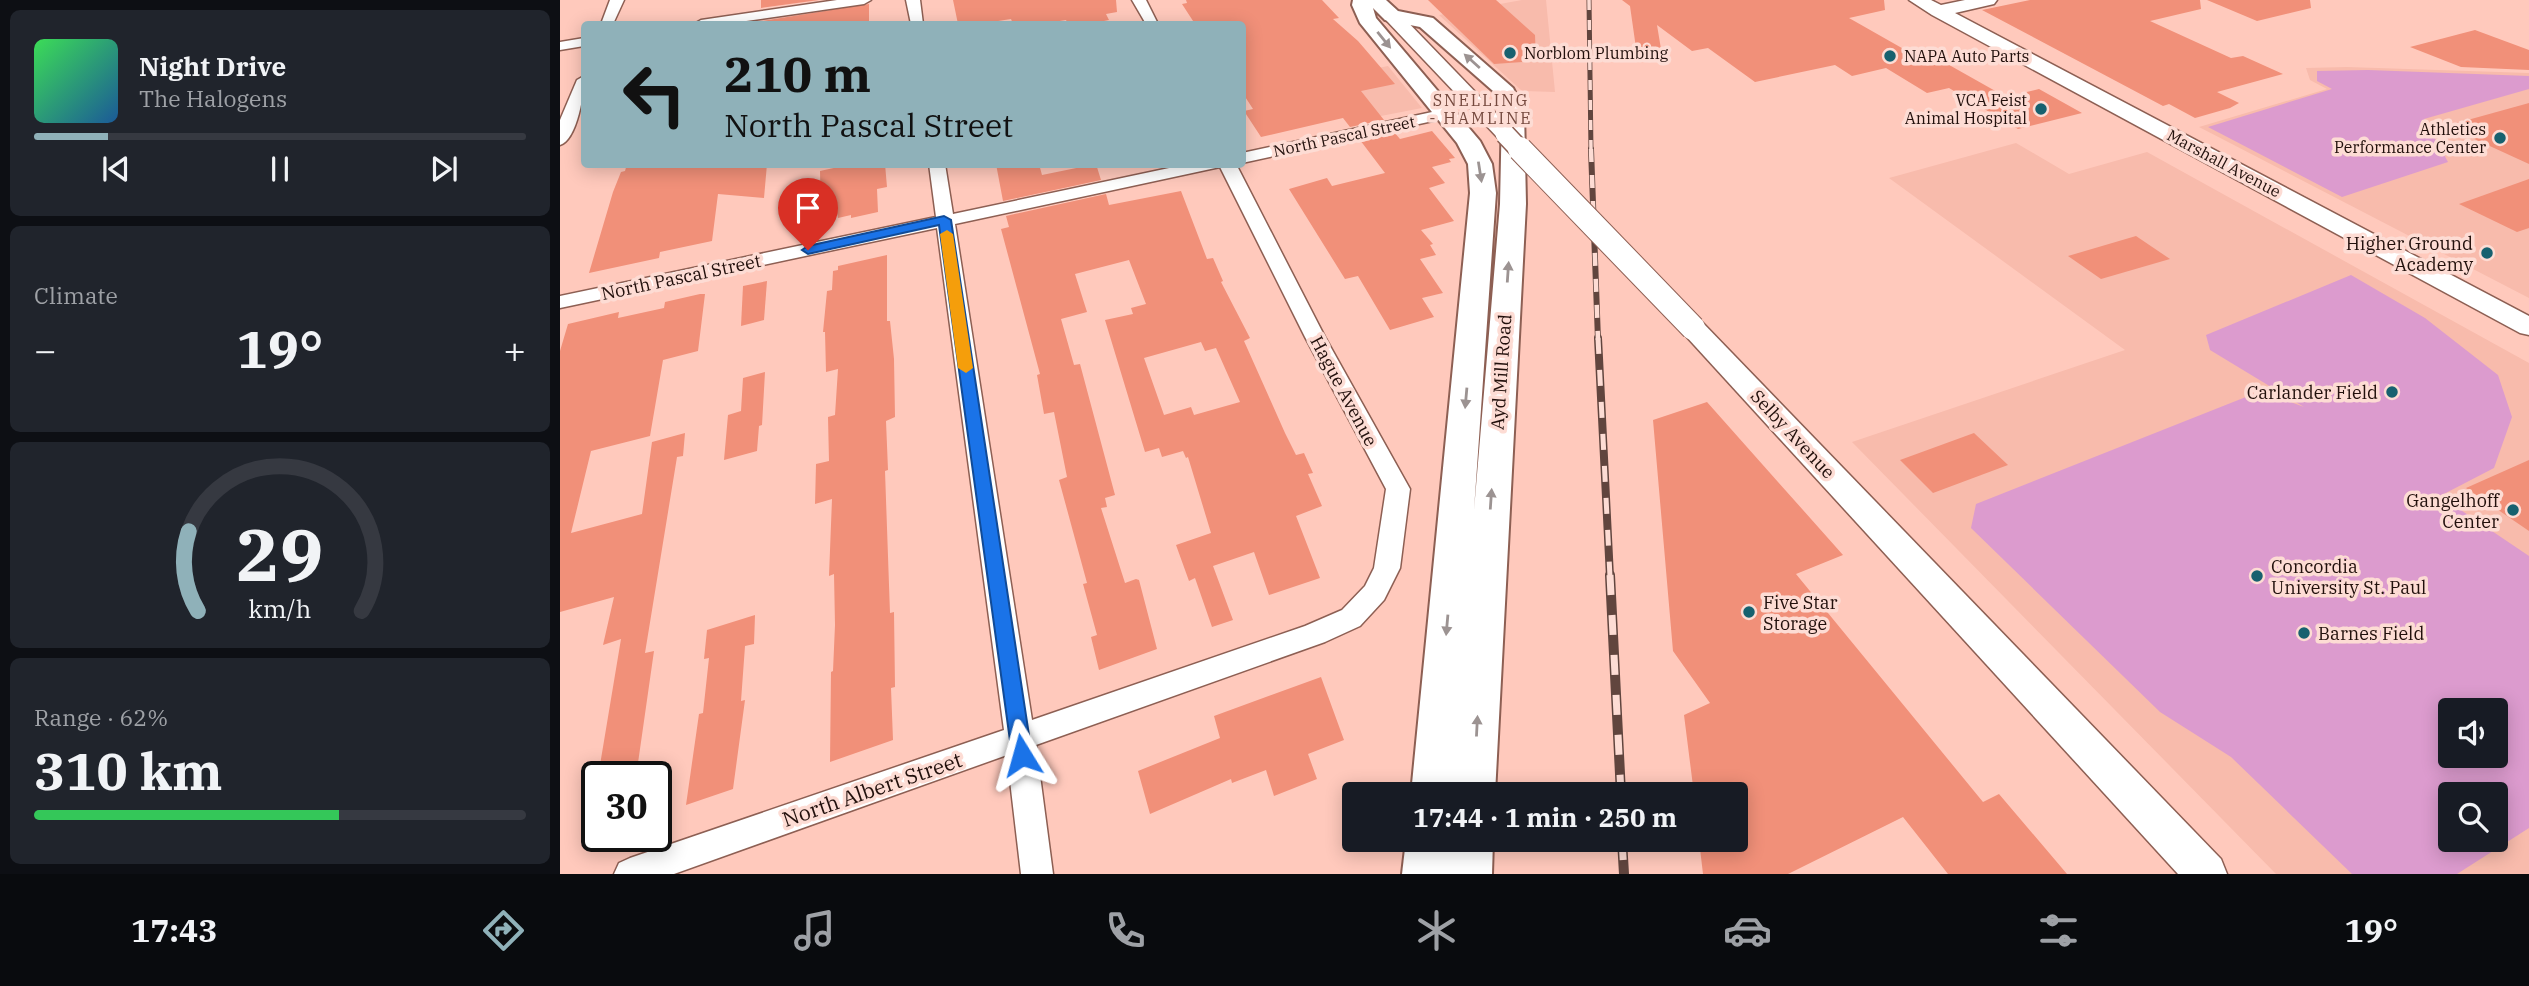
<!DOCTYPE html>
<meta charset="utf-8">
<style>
:root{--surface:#171b24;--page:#20242c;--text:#f1f3f6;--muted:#9ea1a6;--line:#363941;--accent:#8fb1b9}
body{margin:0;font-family:"IBM Plex Serif",serif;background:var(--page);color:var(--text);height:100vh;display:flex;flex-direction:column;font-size:26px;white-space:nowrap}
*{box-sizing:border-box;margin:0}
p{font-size:23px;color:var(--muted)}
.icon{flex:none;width:38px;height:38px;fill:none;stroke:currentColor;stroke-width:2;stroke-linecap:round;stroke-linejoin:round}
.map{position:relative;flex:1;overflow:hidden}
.details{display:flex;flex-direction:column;gap:10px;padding:10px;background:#0d0f14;width:560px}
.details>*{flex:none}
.banner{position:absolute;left:21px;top:21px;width:665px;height:147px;border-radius:7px;box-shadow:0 4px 18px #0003;background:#8fb1b9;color:#111;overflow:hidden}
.fabs{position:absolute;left:1878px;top:698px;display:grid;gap:14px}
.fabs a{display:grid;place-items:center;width:70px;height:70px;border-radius:7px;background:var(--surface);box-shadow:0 4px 18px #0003;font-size:35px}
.speed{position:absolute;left:21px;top:761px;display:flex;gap:14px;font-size:35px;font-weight:700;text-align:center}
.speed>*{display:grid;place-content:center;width:91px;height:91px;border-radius:50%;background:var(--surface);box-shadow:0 4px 18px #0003;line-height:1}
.speed .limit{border:4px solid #111;border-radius:10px;background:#fff;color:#111}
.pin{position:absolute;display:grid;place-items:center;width:60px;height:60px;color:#fff;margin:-72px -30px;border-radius:50% 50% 50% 0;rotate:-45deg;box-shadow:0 0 7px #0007}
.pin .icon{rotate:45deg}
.me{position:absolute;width:77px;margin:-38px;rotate:352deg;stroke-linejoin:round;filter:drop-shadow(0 0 5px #0008)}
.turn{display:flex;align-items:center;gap:24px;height:147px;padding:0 28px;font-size:32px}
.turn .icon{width:91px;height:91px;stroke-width:2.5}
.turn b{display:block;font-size:49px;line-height:60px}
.big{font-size:52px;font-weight:700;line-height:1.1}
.details .tile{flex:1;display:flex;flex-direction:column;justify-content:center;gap:10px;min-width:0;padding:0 24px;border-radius:10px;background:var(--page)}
.details .dial{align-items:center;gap:0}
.dial svg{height:182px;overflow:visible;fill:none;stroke:var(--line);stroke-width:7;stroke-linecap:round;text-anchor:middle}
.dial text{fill:var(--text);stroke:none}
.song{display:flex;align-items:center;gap:21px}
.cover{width:84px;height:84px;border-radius:10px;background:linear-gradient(135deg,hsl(130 70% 55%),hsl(210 70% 35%))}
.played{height:7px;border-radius:4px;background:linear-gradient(90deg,var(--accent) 15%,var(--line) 15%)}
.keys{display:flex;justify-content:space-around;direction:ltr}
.heat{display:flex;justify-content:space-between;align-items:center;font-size:38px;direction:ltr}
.charge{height:10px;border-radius:5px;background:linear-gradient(90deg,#34c759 62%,var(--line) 0)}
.trip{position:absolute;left:782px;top:782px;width:406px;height:70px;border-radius:7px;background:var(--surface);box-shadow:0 4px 18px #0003;font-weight:700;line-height:70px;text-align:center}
.tab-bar{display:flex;height:112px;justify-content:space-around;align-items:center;background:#090b0e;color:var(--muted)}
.tab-bar .icon{width:49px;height:49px}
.tab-bar .active{color:var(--accent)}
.tab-bar b{font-size:32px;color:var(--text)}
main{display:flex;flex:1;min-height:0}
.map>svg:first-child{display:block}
.built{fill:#f8bbac;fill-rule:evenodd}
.green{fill:#dc9bce;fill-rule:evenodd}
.building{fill:#f19079;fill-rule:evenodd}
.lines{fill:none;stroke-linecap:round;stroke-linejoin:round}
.minor-casing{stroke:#8d5f53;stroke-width:3}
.tertiary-casing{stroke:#8d5f53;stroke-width:3}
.secondary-casing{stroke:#8d5f53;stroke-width:4}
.minor{fill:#fff;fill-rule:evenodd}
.tertiary{fill:#fff;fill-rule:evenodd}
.secondary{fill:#fff;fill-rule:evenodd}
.rail-far3-casing{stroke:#61453e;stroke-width:5}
.rail-far2-casing{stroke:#61453e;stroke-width:6}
.rail-far1-casing{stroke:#61453e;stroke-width:8}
.rail-casing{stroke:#61453e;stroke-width:10}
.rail-far3{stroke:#fddcd4;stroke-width:3.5;stroke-dasharray:10;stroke-linecap:butt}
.rail-far2{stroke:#fddcd4;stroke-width:4.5;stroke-dasharray:13;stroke-linecap:butt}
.rail-far1{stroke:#fddcd4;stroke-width:5;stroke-dasharray:16;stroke-linecap:butt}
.rail{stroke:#fddcd4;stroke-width:7;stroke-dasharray:20;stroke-linecap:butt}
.tertiary-bridge-far1-casing{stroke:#8d5f53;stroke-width:22;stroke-linecap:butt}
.tertiary-bridge-casing{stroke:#8d5f53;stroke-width:26;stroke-linecap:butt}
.tertiary-bridge-far1{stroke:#fff;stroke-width:19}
.tertiary-bridge{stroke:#fff;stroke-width:24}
.oneway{fill:#9c9392}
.route{fill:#1a73e8;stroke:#114b97;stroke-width:2}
.slow{fill:#f59e0b}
.poi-dot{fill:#17616f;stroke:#fddcd4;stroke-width:2.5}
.labels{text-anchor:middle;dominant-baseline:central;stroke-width:7;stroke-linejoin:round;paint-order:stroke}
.far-poi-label{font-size:16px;fill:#22100c;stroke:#fddcd4;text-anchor:start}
.far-neighbourhood-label{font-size:16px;letter-spacing:2px;fill:#75493e;stroke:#fddcd4}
.far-street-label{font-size:16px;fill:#22100c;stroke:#fddcd4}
.poi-label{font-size:18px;fill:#22100c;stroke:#fddcd4;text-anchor:end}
.street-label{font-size:18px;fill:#22100c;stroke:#fddcd4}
.near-street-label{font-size:21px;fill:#22100c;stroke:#fddcd4}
</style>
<main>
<section class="details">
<div class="tile">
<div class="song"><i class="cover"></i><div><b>Night Drive</b><p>The Halogens</p></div></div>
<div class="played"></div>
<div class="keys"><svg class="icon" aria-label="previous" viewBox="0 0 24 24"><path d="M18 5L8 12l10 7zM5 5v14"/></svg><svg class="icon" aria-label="pause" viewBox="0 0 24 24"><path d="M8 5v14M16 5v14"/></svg><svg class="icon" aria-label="next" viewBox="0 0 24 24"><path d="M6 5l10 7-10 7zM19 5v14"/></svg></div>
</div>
<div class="tile"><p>Climate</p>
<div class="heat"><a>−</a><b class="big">19°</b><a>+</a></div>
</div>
<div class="tile dial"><svg viewBox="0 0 100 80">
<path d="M14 69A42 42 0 1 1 86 69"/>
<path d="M14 69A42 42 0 0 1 10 34" stroke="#8fb1b9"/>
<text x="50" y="56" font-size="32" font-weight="700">29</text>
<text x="50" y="72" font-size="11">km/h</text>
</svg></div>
<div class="tile"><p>Range · 62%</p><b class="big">310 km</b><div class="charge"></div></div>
</section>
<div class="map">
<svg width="1969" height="874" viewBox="0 0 1969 874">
<rect width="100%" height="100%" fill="#ffc9bc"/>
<g class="built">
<polygon points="962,0 986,0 995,92 962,91 879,15"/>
<polygon points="828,66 862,108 790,122 758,80"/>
<polygon points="1787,67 1969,73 1969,298 1639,127 1767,89 1750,80 1746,68"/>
<path d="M1456,143L1509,174L1587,152L1969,363V874H1716L1292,442L1565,350L1329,178ZM1890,710H1936V756H1890ZM1890,794H1936V840H1890Z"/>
</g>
<g class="green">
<polygon points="1808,70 1969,76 1969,89 1864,119 1888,162 1782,197 1648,127 1772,89 1757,81 1757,71"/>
<path d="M1791,275L1865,318L1938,375L1952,417L1934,468L1880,496L1969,556V828L1897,874H1792L1671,757L1600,712L1411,528L1416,504L1701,391L1744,407L1650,350L1646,335ZM1890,710H1936V756H1890ZM1890,794H1936V840H1890Z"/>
</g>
<g class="building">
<polygon points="201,0 259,0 201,8"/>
<polygon points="393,0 556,0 557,12 546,14 549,20 544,21 545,24 508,24 506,20 481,24 453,24 451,19 419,24 398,24"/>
<polygon points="626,0 762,0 779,18 773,19 798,41 835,84 801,91 824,120 790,127 783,118 701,137 684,111 693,109 682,92 682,24 635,24 622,4 627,3"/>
<polygon points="868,0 936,0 975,35 976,61 934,64"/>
<polygon points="1062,0 1324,0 1325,10 1289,18 1370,64 1375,57 1446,97 1479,89 1522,113 1458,129 1389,88 1367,93 1326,68 1292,76 1275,65 1195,82 1148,48 1132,51 1097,25 1102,55 1077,55 1070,6"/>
<polygon points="1470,0 1640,0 1641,9 1590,21 1671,58 1683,56 1723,74 1657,92 1679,103 1670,108 1635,118 1609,104 1603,106 1422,10"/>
<polygon points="1647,0 1750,0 1751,8 1697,21"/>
<polygon points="309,4 309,24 203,24 202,21"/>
<polygon points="1915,30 1969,50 1969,70 1901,67 1850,47"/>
<polygon points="1969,103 1969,164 1886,126"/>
<polygon points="872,131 895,158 889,159 891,162 872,167 885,183 869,188 894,221 861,230 873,244 870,245 876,255 860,259 883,293 862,298 874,317 830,330 798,276 785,279 729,189 767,178 772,186 825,173 800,140 834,132 840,139"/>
<polygon points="67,164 207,164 204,198 158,194 152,241 100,252 99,258 29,273 53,192 61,172 65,171"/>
<polygon points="292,164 325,164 327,187 317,189 318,212 291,218 291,215 278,218 277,212 261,215 260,171"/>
<polygon points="436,164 479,164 482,175 536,164 541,180 443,201"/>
<polygon points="1969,179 1969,228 1957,232 1899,204"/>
<path d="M621,191L647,259L653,258L663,281L661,282L690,338L684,341L725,433L736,455L744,453L753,473L748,474L762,506L736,516L760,578L709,595L694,552L653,566L673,620L652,627L635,578L629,581L616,545L651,533L628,457L626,458L623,451L602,457L599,448L585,452L545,320L573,314L571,308L586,304L569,260L515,274L527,312L501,319L514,365L520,364L555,495L545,498L547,507L541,508L565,583L576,579L579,580L597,649L539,670L531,637L537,635L523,584L527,583L499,480L507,477L494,412L484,414L477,375L480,374L441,229L449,227L446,216L546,194L549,205ZM641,342L645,351L656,348L680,402L634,415L631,407L604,415L584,358Z"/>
<polygon points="1576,236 1610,259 1541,279 1508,256"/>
<polygon points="327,255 327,321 330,321 334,359 335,417 326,421 328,470 325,471 330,613 334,612 335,687 331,688 333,740 270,762 271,672 273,671 275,625 274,574 269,576 272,499 255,504 256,464 269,461 268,417 275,415 278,369 266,372 265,332 263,332 267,291 272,290 273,271 278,270 278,266"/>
<polygon points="207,281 204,320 181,326 183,286"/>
<polygon points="140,294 145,294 138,351 103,360 90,436 31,451 11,533 82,514 92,442 125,433 123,456 117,457 85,653 94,651 76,777 38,777 61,639 43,645 54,597 0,612 0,351 8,324 59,312 58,318 104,308 105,302"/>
<polygon points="205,372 202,425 199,426 197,451 164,460 168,415 181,411 183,378"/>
<polygon points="1147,402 1283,555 1236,574 1423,802 1439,794 1507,874 1388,874 1343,817 1228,874 1143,874 1139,840 1176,840 1176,794 1134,794 1124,715 1150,703 1113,651 1093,420"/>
<polygon points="1414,433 1448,465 1373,493 1340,460"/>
<polygon points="1969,460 1969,531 1906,488"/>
<polygon points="195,615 194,644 185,646 181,701 185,700 173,789 126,805 139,714 143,713 149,658 144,659 147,630"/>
<polygon points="761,677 784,740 748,754 757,779 714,796 706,770 672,783 671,779 590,814 578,771 660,738 654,716"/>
</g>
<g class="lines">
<defs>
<g id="minor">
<polygon points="50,0 64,0 53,24 41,24"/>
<polygon points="277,0 311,0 304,4 165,24 134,24 141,20"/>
<polygon points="346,0 360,0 363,24 351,24"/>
<polygon points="572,0 586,0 598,24 586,24"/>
<polygon points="24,38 24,46 0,50 0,42"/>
<path d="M24,76C25,91 17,140 0,145V120L17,80Z"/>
<polygon points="886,109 891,111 894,114 891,117 682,163 682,153"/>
<path d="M369,164H385L393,214L628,164H676L765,337L850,489L840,568L824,600L800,626L765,642L476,745L493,874H461L447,755L114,874H54L59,863L70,858L444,730L377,228L0,308V296L376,217ZM660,167L745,337L826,489L814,568L805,586L782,610L745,626L472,720L395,224Z"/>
</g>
<g id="tertiary">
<polygon points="1349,0 1371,0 1381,5 1405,0 1437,0 1434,4 1395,13 1969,316 1969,335 1960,333 1372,15"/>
<polygon points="832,11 838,12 952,130 955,134 952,138 938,138 826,20 823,16 826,12"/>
<polygon points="1133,320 1142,322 1661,859 1667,874 1618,874 1124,334 1120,328 1124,322"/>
</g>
<g id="secondary">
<path d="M793,0H826L838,11L873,18L953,88L964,110L966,204L935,794H851L910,193L908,164L897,143L800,23L792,5ZM813,8L825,20L860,27L933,91L942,110L940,204L914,510L936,193L932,164L920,141L816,18Z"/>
<polygon points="846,840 933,840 932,874 842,874"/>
</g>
</defs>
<use href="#minor" class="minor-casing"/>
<use href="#tertiary" class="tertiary-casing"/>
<use href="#secondary" class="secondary-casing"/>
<use href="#minor" class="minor"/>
<use href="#tertiary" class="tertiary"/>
<use href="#secondary" class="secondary"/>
<defs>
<polyline id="rail-far3" points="1029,0 1031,151"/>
<polyline id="rail-far2" points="1031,149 1038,340"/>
<polyline id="rail-far1" points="1038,338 1050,577"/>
<g id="rail">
<polyline points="1050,575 1061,794"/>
<polyline points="1062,840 1064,874"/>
</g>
</defs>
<use href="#rail-far3" class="rail-far3-casing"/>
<use href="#rail-far2" class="rail-far2-casing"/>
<use href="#rail-far1" class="rail-far1-casing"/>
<use href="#rail" class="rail-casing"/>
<use href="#rail-far3" class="rail-far3"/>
<use href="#rail-far2" class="rail-far2"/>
<use href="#rail-far1" class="rail-far1"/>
<use href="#rail" class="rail"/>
<defs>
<polyline id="tertiary-bridge-far1" points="945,134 961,151"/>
<polyline id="tertiary-bridge" points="960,149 1133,328"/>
</defs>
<use href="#tertiary-bridge-far1" class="tertiary-bridge-far1-casing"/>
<use href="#tertiary-bridge" class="tertiary-bridge-casing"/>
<use href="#tertiary-bridge-far1" class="tertiary-bridge-far1"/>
<use href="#tertiary-bridge" class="tertiary-bridge"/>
</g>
<defs><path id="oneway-solid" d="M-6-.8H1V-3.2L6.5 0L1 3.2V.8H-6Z" transform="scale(1.75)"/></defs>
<g class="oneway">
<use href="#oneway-solid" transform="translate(824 40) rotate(51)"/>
<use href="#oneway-solid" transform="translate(912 61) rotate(-138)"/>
<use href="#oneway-solid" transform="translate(920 172) rotate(81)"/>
<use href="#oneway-solid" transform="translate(948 272) rotate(-86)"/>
<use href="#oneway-solid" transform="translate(906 398) rotate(95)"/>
<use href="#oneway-solid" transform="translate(931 499) rotate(-86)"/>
<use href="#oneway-solid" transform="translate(887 625) rotate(95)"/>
<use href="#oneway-solid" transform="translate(917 726) rotate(-87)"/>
</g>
<polygon class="route" points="384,216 391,220 472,755 469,762 462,764 455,762 452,755 379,225 248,254 242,250 248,246"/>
<polygon class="slow" points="387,230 393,234 413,368 406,373 398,368 380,234"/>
<g class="poi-dot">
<circle cx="950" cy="53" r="7"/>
<circle cx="1330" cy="56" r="7"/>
<circle cx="1481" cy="109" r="7"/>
<circle cx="1940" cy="138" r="7"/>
<circle cx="1927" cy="253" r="7"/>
<circle cx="1832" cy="392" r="7"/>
<circle cx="1953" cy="510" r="7"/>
<circle cx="1697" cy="576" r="7"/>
<circle cx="1189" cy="612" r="7"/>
<circle cx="1744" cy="633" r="7"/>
</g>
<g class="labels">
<g class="far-poi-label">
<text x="964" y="53">Norblom Plumbing</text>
<text x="1344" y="56">NAPA Auto Parts</text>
<text x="1467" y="100" text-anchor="end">VCA Feist<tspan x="1467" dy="18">Animal Hospital</tspan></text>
<text x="1926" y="129" text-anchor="end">Athletics<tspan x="1926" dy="18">Performance Center</tspan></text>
</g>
<g class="far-neighbourhood-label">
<text x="921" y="100">SNELLING<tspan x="921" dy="18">- HAMLINE</tspan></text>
</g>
<g class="far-street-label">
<text transform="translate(784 136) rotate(-12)">North Pascal Street</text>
<text transform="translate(1664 163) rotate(28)">Marshall Avenue</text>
</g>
<g class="poi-label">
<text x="1913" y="243">Higher Ground<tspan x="1913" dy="21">Academy</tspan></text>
<text x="1818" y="392">Carlander Field</text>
<text x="1939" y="500">Gangelhoff<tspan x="1939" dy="21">Center</tspan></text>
<text x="1711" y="566" text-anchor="start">Concordia<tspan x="1711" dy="21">University St. Paul</tspan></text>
<text x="1203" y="602" text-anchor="start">Five Star<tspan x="1203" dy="21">Storage</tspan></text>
<text x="1758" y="633" text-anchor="start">Barnes Field</text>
</g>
<g class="street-label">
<text transform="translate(121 277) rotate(-12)">North Pascal Street</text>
<text transform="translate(941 372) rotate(-86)">Ayd Mill Road</text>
<text transform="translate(784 391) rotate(62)">Hague Avenue</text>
<text transform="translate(1233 434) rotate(47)">Selby Avenue</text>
</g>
<g class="near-street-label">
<text transform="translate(312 789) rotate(-19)">North Albert Street</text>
</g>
</g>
</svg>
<div class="fabs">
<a><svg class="icon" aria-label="sound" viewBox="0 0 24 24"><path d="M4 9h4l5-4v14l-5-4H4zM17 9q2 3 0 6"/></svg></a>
<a><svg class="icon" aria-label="search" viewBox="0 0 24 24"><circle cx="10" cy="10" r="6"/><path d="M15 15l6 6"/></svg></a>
</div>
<div class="speed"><div class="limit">30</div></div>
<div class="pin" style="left:248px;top:250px;background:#d93025"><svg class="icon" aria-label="arrive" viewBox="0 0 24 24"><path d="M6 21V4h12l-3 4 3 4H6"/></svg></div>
<svg class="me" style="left:462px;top:755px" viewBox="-20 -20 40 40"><path d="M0-17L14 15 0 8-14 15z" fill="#1a73e8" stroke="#fff" stroke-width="4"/></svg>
<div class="trip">17:44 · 1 min · 250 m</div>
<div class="banner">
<div class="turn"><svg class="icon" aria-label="left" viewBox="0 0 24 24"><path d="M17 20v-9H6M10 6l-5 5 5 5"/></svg><div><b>210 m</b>North Pascal Street</div></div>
</div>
</div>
</main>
<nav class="tab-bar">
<b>17:43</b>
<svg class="icon active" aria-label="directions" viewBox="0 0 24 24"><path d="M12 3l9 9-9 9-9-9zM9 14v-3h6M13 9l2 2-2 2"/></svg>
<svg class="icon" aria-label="music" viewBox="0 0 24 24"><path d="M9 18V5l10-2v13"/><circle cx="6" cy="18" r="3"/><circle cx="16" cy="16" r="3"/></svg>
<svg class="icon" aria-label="phone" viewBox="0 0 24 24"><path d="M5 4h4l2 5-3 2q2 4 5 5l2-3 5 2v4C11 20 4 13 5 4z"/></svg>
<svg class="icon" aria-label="climate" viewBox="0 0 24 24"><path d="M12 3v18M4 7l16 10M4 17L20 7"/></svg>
<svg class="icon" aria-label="car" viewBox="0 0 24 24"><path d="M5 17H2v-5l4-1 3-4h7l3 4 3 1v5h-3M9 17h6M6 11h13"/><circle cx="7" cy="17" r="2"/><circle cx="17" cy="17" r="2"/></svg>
<svg class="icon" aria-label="filters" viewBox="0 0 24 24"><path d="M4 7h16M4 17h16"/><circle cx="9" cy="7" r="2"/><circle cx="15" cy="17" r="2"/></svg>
<b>19°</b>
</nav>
